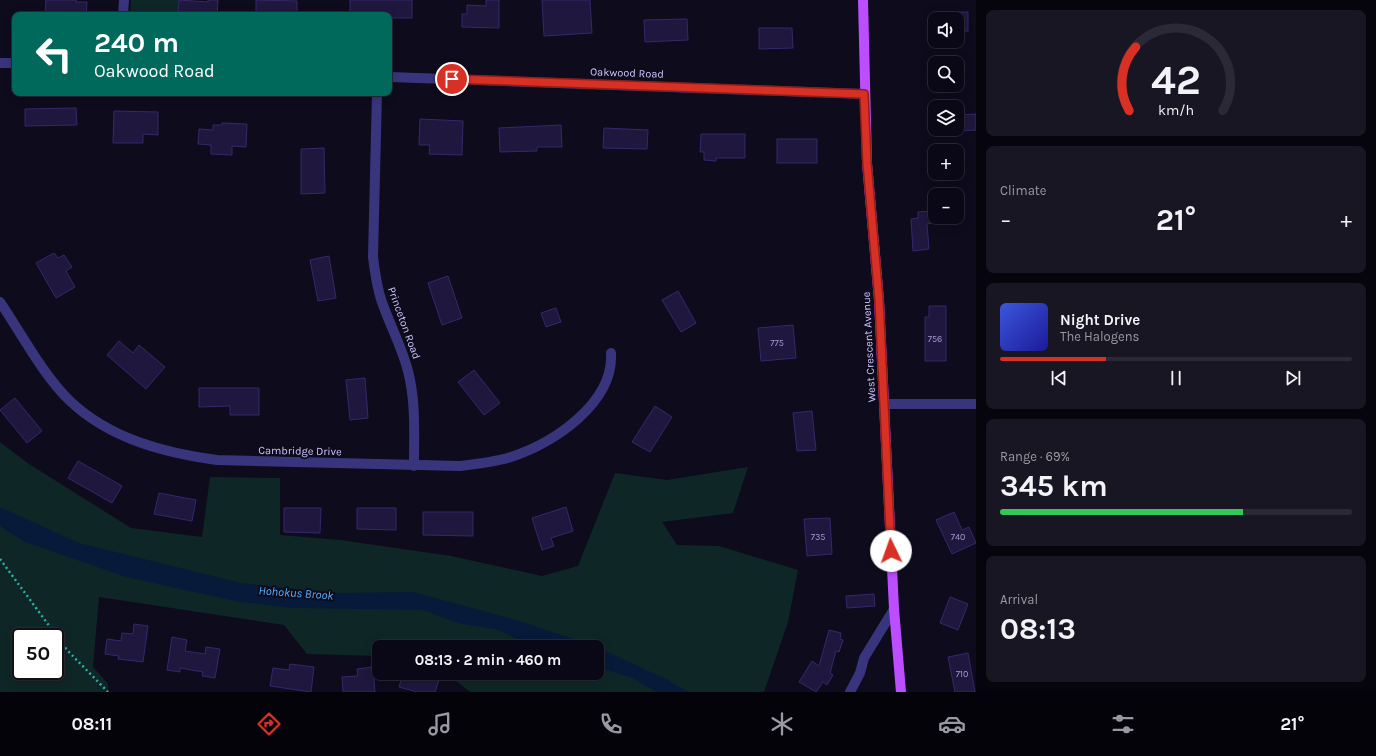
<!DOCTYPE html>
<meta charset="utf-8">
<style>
:root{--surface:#0a0816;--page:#181623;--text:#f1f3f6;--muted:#999aa1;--line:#2a2935;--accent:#d93025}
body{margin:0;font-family:Karla,sans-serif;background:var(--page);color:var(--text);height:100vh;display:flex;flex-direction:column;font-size:15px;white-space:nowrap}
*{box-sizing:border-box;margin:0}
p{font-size:13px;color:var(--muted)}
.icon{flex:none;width:22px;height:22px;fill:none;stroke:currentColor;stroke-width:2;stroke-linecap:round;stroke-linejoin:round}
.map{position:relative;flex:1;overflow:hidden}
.drawer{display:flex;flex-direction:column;gap:10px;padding:10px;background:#06040c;width:400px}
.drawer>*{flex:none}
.hud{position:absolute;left:12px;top:12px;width:380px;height:84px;border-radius:8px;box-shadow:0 2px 10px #0003,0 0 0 1px var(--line);background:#00695c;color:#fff;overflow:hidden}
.fabs{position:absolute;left:928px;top:12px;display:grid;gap:8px}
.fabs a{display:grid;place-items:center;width:36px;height:36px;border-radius:8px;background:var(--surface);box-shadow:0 2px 10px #0003,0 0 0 1px var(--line);font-size:20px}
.speed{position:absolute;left:12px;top:628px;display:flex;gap:8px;font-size:20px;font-weight:700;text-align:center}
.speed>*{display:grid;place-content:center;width:52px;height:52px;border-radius:50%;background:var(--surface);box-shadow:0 2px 10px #0003,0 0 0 1px var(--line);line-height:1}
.speed .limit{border:2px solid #111;border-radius:6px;background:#fff;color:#111}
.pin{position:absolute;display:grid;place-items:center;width:34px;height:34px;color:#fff;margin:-17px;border:2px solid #fff;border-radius:50%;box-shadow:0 1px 4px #0007}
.me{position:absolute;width:44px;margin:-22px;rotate:357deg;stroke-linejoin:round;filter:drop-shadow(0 0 3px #0008)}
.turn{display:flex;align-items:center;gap:14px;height:84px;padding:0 16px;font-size:18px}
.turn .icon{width:52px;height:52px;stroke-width:2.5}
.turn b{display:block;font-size:28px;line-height:34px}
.big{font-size:30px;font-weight:700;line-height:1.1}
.drawer .card{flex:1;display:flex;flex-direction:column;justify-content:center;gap:6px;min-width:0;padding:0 14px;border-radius:8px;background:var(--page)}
.drawer .dial{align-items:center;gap:0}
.dial svg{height:104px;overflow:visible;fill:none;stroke:var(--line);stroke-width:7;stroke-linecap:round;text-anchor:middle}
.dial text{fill:var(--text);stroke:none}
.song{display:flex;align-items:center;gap:12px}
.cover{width:48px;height:48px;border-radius:6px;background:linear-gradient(135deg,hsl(230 70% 55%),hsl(240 70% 35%))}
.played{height:4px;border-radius:2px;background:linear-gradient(90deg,var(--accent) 30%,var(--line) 30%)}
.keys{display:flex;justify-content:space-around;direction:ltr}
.heat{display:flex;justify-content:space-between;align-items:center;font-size:22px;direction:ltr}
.charge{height:6px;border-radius:3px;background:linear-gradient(90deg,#34c759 69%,var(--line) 0)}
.trip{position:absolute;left:372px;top:640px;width:232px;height:40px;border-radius:8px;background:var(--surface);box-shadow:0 2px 10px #0003,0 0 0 1px var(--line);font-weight:700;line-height:40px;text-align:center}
.tab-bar{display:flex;height:64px;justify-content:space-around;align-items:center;background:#040309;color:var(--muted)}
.tab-bar .icon{width:28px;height:28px}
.tab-bar .active{color:var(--accent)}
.tab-bar b{font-size:18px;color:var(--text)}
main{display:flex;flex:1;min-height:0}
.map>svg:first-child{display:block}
.green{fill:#0e2726;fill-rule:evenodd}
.water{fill:#081a3a}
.building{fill:#1f173e;stroke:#36286b}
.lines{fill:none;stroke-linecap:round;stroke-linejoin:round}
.path{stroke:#2ab0a8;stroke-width:2.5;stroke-dasharray:2 3;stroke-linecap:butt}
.minor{stroke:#38357d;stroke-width:10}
.major{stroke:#bd4eff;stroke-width:10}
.route-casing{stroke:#8d1f18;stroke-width:10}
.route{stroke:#d93025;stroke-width:7}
.labels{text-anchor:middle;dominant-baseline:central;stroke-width:4;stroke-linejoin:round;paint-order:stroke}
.number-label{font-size:9px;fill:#a29bcf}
.street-label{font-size:11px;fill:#cec7ff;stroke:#0e0b1d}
.water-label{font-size:12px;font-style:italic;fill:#55b0ff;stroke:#0e0b1d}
</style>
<main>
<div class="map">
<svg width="976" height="692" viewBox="0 0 976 692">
<rect width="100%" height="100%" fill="#0e0b1d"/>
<g class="green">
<polygon points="131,0 182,0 180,15 130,15"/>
<path d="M0,442L29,464L131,528L202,537L210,477L280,478V535L340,540L451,556L542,576L578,566L615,473L667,480L748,467L733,513L662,522L677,545L719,546L798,570L788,622L764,692H470L446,673H597V647H379V656L307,654L284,625L99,597L93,667L108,684V692H0ZM21,637H55V671H21Z"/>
</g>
<polygon class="water" points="0,507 79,543 241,583 334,593 414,592 513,619 592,645 666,679 689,692 657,692 632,678 597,667 597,647 533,647 499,630 457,623 424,610 293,608 240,602 126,577 25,542 0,526"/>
<g class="building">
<polygon points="46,0 76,0 76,2 87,2 86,15 45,15"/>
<polygon points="179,0 208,2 208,0 218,0 217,15 178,15"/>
<polygon points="256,0 297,1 297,15 256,15"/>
<polygon points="350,0 412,0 412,18 389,18 389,15 350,15"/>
<polygon points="486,0 499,0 499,28 462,27 462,14 467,14 467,5 486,6"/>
<polygon points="542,0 590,0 592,33 544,36"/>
<rect x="957" y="12" width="11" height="19"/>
<polygon points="687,19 688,40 645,42 644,20"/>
<polygon points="759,28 792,28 793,48 759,49"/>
<polygon points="76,108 77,125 25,126 25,109"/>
<polygon points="114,111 158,112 158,135 143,134 143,143 113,143"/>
<polygon points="976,114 976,130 957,131 957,115"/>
<polygon points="420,119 463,121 462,155 429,154 430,145 419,145"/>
<polygon points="222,123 247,124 246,147 232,146 232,155 211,154 211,145 198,144 199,129 213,130 213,125 222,125"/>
<polygon points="561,125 562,147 537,147 537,151 500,152 499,128"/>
<polygon points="604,128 648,130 647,149 603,148"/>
<polygon points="701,134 745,134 745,158 716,158 716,161 704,160 704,152 700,152"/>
<rect x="777" y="139" width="40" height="24"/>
<polygon points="324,148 325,193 301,194 301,149"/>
<polygon points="931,211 932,223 927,224 929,249 913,251 911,219 918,218 918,212"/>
<polygon points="54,253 58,258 64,255 72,267 66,271 75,287 56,298 36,263"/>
<polygon points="329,256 336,298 318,301 310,260"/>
<polygon points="448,276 462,318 442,325 428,283"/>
<polygon points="678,291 696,323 681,332 662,300"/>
<polygon points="929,306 946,306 946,361 925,361 925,317 929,317"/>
<polygon points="556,308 561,322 546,327 541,313"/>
<polygon points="793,325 796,358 761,361 758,328"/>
<polygon points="119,341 133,353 139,345 165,367 146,389 107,355"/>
<polygon points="474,370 500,403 484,415 458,382"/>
<polygon points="365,378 368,418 350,420 346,380"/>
<polygon points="199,388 259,388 259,415 230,415 230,406 199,407"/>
<polygon points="15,398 42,431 27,443 0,410"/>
<polygon points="655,406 672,417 650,452 632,442"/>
<polygon points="812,411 816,450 797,451 793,413"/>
<polygon points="78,461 122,486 112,503 68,478"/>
<polygon points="159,493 196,500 192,521 154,514"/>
<polygon points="566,507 573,531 551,538 554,546 542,550 532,518"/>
<polygon points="284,508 321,508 320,533 284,532"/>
<polygon points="357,508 396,508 396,530 357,529"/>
<polygon points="423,512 473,512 473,536 423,535"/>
<polygon points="954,512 962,530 969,527 976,543 952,554 936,520"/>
<polygon points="830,518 832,554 807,556 804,519"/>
<polygon points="874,594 875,606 847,608 846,596"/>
<polygon points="950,597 968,604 958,630 940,623"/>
<polygon points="134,624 148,626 143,662 118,659 119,656 105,654 107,639 121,641 122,633 133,634"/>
<polygon points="829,630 841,633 840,639 843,640 839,652 836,651 830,673 833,675 827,685 823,682 816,692 799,682 812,661 819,666"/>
<polygon points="172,637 187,640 185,651 205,654 206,647 220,649 215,678 202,676 203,672 180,668 180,672 167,670"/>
<polygon points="968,653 975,692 955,692 948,657"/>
<polygon points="290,664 314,667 311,692 270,686 273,668 289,670"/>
<polygon points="373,667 375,692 343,692 342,677 358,676 357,669"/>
<polygon points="403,673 415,673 439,680 435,692 417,692 399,687"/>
</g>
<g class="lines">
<polyline class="path" points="0,559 67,650 108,692"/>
<g class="minor">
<polyline points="123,15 124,0"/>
<polyline points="0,63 15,63"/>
<polyline points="389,77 864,94"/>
<path d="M377,93L373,257C375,273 377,290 383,305C391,327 402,348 408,371C416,402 414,434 414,466"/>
<path d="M0,302C21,333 43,375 70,401C110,439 165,453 217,460L460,466C478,464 495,462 511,457C554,443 614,403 611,353"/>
<polyline points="885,404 976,404"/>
<polyline points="850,692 860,673 864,658 894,609"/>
</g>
<polyline class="major" points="863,0 867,163 879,300 894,609 901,692"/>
</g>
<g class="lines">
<defs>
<polyline id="route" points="452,79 864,94 867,163 879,300 891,551"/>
</defs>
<use href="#route" class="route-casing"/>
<use href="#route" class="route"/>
</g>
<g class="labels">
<g class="number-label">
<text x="935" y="339">756</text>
<text x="777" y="343">775</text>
<text x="818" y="537">735</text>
<text x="958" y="537">740</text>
<text x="962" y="674">710</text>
</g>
<g class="street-label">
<text transform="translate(627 73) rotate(2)">Oakwood Road</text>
<text transform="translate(404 323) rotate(70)">Princeton Road</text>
<text transform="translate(869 347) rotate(-93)">West Crescent Avenue</text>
<text transform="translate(300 451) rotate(1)">Cambridge Drive</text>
</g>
<g class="water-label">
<text transform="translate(296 593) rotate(4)">Hohokus Brook</text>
</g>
</g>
</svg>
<div class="fabs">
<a><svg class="icon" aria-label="sound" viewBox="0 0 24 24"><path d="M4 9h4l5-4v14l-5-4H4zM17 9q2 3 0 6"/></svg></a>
<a><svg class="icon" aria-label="search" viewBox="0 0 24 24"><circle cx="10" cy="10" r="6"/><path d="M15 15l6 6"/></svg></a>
<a><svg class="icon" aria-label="layers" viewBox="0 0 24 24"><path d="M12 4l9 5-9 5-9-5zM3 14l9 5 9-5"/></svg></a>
<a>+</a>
<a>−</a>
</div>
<div class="speed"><div class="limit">50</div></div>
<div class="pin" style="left:452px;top:79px;background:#d93025"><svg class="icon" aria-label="arrive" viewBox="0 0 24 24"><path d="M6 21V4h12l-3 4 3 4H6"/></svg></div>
<svg class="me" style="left:891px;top:551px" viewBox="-20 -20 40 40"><circle r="19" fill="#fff"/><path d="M0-13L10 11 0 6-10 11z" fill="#d93025"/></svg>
<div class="trip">08:13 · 2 min · 460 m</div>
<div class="hud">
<div class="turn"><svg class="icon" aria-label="left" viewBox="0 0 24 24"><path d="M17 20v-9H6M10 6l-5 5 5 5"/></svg><div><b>240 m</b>Oakwood Road</div></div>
</div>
</div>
<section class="drawer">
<div class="card dial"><svg viewBox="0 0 100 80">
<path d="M14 69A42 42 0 1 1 86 69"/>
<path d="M14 69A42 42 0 0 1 19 20" stroke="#d93025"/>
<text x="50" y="56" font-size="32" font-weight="700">42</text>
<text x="50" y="72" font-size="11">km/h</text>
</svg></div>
<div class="card"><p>Climate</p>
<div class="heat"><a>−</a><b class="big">21°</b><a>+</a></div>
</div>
<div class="card">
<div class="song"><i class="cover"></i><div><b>Night Drive</b><p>The Halogens</p></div></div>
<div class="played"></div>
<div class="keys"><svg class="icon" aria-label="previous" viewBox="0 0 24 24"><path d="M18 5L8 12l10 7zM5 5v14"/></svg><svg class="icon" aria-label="pause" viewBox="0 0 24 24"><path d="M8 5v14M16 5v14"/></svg><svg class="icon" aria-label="next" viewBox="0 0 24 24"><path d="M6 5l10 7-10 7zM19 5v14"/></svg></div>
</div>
<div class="card"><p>Range · 69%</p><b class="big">345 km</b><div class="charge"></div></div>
<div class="card"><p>Arrival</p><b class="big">08:13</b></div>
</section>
</main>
<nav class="tab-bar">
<b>08:11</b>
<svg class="icon active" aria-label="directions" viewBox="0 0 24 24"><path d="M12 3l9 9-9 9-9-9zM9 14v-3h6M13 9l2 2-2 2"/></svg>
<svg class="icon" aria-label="music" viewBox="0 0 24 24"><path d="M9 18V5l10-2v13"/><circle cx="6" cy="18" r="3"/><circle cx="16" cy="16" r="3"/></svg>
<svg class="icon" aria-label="phone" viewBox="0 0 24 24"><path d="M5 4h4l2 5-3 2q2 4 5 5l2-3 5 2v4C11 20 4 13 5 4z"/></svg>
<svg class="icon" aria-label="climate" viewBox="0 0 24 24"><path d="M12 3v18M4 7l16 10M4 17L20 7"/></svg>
<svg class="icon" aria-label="car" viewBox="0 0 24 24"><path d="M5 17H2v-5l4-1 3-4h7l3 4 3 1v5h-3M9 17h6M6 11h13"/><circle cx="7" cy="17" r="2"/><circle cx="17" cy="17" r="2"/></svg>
<svg class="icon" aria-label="filters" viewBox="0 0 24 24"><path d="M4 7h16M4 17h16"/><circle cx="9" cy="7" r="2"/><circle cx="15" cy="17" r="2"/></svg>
<b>21°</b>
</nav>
